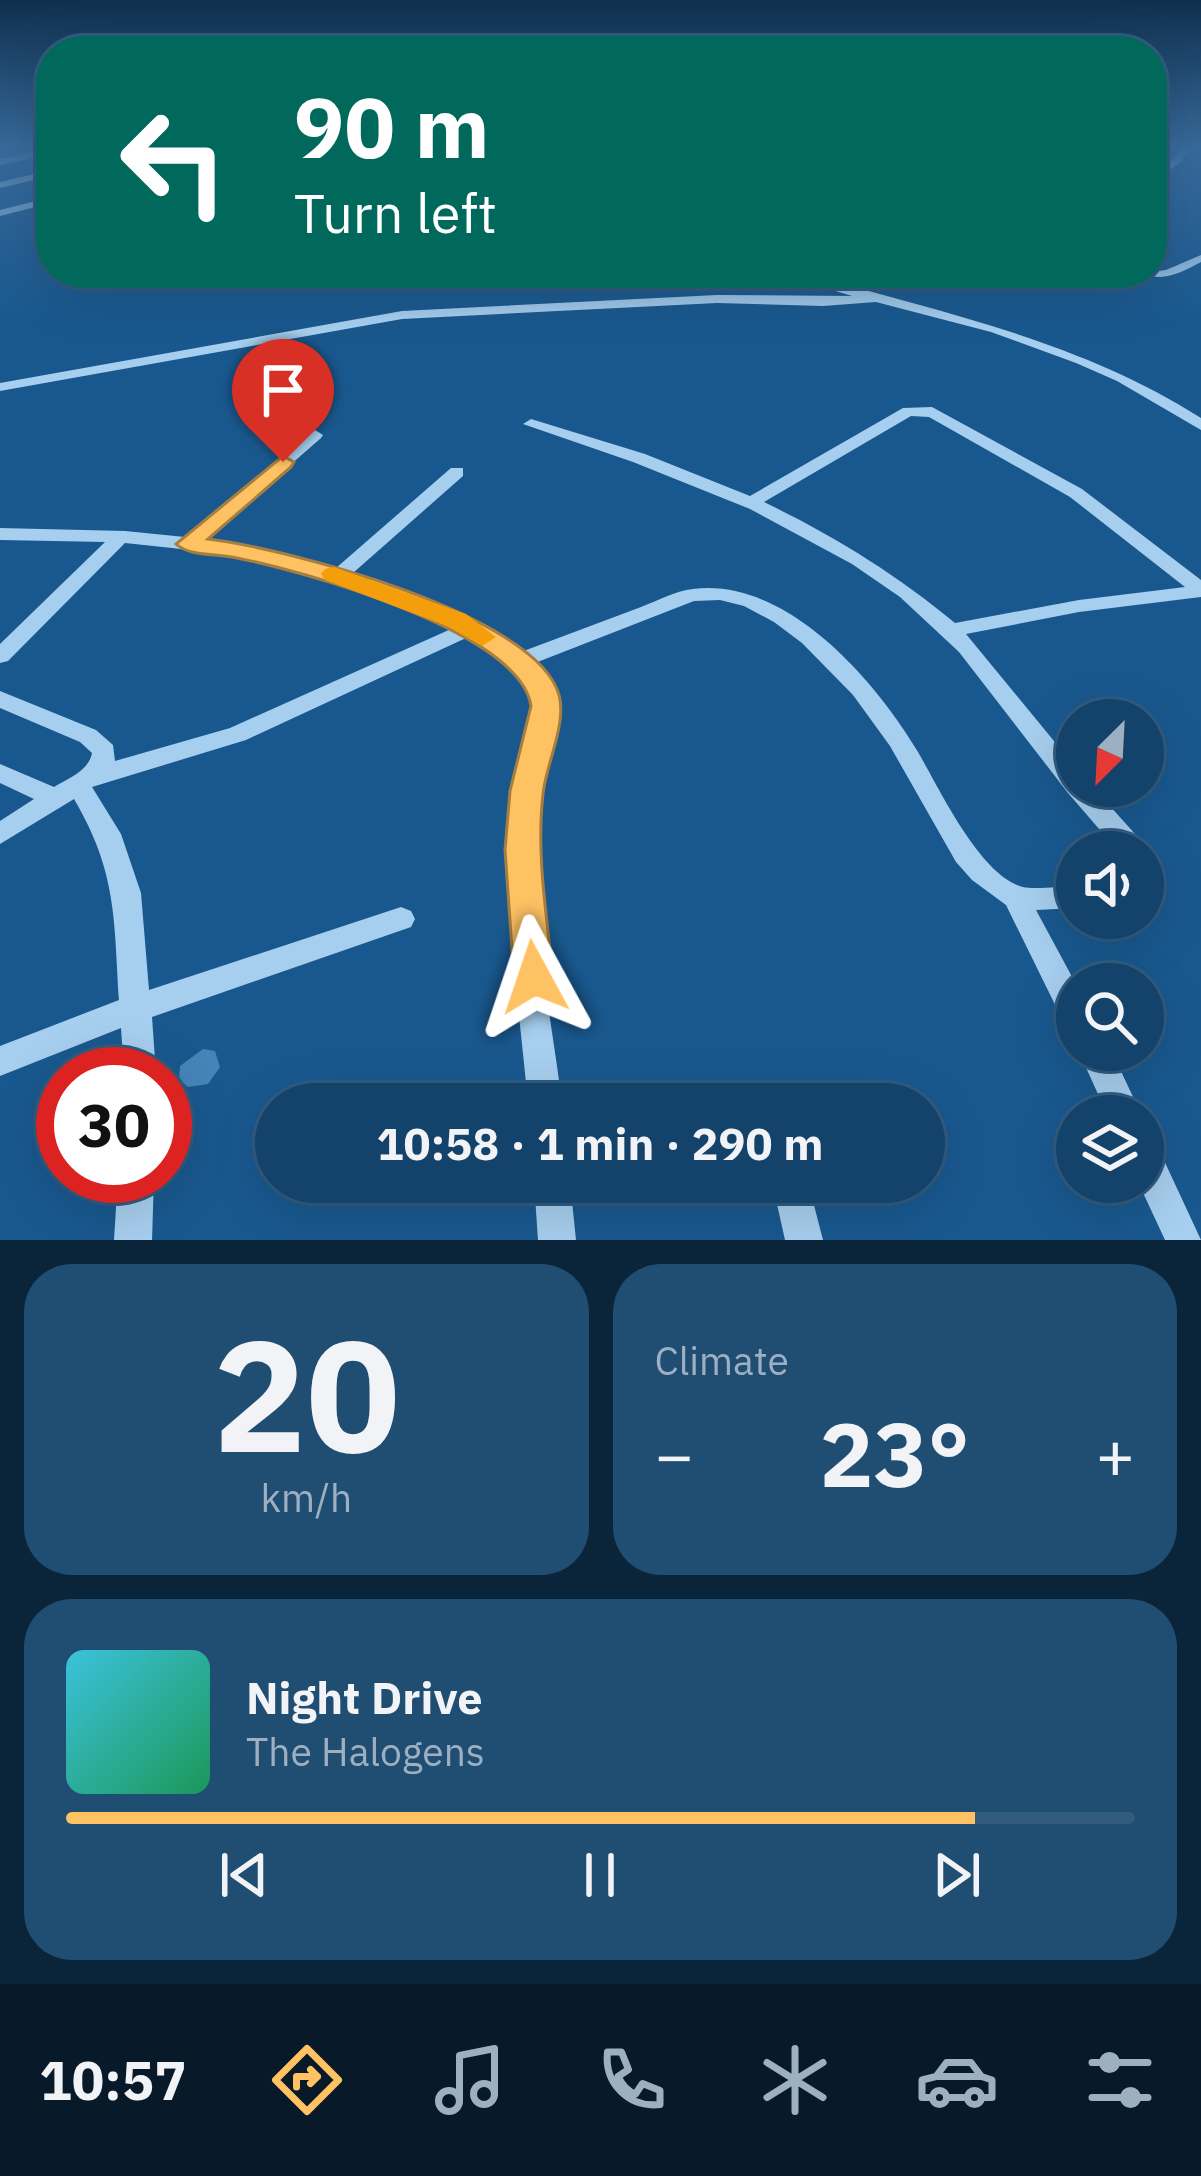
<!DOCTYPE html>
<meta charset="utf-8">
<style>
:root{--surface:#13426a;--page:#204d72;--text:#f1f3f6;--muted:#9db0c1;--line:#325b7e;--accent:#ffc263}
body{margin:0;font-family:"IBM Plex Sans",sans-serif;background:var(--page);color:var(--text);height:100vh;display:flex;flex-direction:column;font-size:45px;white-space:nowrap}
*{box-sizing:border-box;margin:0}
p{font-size:39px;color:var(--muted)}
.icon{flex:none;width:66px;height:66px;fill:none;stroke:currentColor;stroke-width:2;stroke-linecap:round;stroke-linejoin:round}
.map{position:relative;height:1240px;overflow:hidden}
.details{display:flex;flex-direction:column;gap:24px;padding:24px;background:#0a243a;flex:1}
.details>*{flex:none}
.guide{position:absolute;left:36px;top:36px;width:1131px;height:252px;border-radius:48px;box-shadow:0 12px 48px #0002,0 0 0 3px var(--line);background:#00695c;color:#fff;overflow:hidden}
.needle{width:78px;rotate:204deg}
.fabs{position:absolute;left:1056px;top:699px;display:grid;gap:24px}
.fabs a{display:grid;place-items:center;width:108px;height:108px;border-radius:50%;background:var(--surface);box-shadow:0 12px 48px #0002,0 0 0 3px var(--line);font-size:60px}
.speed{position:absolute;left:36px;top:1047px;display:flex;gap:24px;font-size:60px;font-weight:700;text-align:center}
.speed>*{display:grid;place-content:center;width:156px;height:156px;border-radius:50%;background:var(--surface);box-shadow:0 12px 48px #0002,0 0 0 3px var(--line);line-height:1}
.speed .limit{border:18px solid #d22;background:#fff;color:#111}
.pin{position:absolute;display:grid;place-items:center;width:102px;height:102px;color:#fff;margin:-123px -51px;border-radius:50% 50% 50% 0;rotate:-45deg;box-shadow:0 0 12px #0007}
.pin .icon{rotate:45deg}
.me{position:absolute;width:132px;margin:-66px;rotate:355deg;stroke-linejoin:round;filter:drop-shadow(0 0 9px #0008)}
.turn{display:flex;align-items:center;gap:42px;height:252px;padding:0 60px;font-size:54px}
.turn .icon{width:156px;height:156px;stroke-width:2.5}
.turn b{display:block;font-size:84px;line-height:102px}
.big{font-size:90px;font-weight:700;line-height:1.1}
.details .widget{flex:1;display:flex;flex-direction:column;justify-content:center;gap:18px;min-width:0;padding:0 42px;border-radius:48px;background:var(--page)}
.details .dial{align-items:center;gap:0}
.dial b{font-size:156px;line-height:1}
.song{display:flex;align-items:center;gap:36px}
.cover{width:144px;height:144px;border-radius:18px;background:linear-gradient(135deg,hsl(190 70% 55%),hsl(150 70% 35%))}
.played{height:12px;border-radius:6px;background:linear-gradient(90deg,var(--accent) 85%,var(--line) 85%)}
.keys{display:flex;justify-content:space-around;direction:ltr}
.heat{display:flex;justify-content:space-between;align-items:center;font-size:66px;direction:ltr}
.details .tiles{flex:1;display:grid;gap:24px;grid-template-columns:1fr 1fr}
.widget:last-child{grid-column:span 2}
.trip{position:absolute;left:255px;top:1083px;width:690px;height:120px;border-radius:60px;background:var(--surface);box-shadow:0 12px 48px #0002,0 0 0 3px var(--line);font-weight:700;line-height:120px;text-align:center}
.tabs{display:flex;height:192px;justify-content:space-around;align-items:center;background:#081a2a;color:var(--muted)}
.tabs .icon{width:84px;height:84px}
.tabs .on{color:var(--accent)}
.tabs b{font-size:54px;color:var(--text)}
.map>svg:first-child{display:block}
.building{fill:#4684b8}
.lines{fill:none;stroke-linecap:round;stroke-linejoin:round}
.minor{fill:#a6ceee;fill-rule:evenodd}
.route{fill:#ffc263;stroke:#a67e40;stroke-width:3}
.slow{fill:#f59e0b}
</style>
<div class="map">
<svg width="1201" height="1240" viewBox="0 0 1201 1240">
<rect width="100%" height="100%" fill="#19588e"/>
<polygon class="building" points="203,1049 215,1051 220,1067 208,1084 188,1087 179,1079 180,1066"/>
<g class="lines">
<g class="minor">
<polygon points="51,148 51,154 0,165 0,159"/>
<polygon points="1181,148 1189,148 1181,162 1152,183 1152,175 1175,158"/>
<polygon points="51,170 51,176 0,188 0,182"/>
<polygon points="51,197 51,203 0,216 0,210"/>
<path d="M1201,255V262C1181,272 1164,283 1143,273L1166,270Z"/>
<path d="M776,273L807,274C944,313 1080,341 1201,418V430L1117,381L1076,363L991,332L876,302L823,306L717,303L402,319L0,391V383L402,311L717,295L852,296Z"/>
<path d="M932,407L1082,489L1201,580V597L1079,612L966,634L1077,769V786H1092L1153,854L1165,881L1153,901L1143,904V852H1119L1068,793L959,652L900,597L852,564L750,509L633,462L523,424L531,419L645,454L750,496L903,408ZM911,416L929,417L1070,497L1185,587L1079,600L955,623C896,574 834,536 764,502Z"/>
<path d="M315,430L323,435L321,438L204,540L336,568L451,468H463V476L353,573L444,608L521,652C561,637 601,622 641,607C657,601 675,591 693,589C786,577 875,680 918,752C939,788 980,876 1023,887C1034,890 1063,886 1077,886V908L1036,910L1077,986V1031L1066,1027L1006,905L972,880L956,862L890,746L853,695L802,643L774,622L744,606L720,600L694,601L535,663C575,704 547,762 539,811C525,896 552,1017 562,1104H528C520,1015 506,926 510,836C513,787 540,739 532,690L512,667L466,638L246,740L92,787L121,834L141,893L149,990L401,907L411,911L415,919L411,927L152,1017L156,1074H124L121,1028L0,1076V1046L119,1000C114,919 117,872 74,799L0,844V821L34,799L0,783V764L54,787C67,779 89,771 92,753L80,742L0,708V691L96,730L113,745L115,761L230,728L451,629C351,572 238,554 125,543L8,661L0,663V644L105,542L0,540V528L125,531L185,537Z"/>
<polygon points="1078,1050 1111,1050 1142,1116 1108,1116"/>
<polygon points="1143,1136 1155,1141 1201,1240 1165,1240 1138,1182 1143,1182"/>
<polygon points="118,1176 154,1176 152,1240 114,1240"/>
<polygon points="534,1182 570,1182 576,1240 538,1240"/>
<polygon points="772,1182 808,1182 823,1240 785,1240"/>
</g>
</g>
<linearGradient id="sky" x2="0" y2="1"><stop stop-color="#0e304e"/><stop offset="0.46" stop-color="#386a9b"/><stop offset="1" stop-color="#386a9b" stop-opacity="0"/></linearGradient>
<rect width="1201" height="321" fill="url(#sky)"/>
<path class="route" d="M283,456L294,462L291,467L208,539C285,548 537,614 559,695C567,724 546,764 543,794C536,855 547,916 553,977L548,989L534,994L520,989L514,977L505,850L510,791L531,706C520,631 303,571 237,558C218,553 190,557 176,544Z"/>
<polygon class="slow" points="334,567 466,614 496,637 482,646 447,626 325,580 321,574 325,569"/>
</svg>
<div class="fabs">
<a><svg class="needle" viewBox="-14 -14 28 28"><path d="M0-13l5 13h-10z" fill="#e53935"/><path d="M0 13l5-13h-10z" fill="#9db0c1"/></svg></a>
<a><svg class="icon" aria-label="sound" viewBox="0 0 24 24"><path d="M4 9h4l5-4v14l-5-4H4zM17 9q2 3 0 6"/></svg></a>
<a><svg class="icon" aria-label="search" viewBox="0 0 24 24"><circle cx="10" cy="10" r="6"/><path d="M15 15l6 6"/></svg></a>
<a><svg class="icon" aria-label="layers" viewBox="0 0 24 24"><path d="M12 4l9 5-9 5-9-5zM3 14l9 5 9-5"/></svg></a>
</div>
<div class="speed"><div class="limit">30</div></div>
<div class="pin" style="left:283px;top:462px;background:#d93025"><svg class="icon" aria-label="arrive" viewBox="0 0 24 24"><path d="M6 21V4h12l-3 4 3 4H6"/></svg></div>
<svg class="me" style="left:534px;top:977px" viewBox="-20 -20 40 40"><path d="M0-17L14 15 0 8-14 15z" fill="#ffc263" stroke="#fff" stroke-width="4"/></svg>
<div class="trip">10:58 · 1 min · 290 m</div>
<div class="guide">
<div class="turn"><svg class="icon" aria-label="left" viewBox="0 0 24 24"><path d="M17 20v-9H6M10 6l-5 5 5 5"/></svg><div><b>90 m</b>Turn left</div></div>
</div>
</div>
<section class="details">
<div class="tiles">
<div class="widget dial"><b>20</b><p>km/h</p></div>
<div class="widget"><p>Climate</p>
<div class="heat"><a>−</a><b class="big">23°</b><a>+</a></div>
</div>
<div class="widget">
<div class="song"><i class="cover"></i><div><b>Night Drive</b><p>The Halogens</p></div></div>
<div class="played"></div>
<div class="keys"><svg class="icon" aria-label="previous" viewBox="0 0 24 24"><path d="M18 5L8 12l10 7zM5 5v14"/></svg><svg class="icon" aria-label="pause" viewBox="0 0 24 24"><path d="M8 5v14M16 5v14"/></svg><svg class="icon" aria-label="next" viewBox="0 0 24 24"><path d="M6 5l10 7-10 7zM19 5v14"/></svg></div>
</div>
</div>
</section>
<nav class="tabs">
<b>10:57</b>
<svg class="icon on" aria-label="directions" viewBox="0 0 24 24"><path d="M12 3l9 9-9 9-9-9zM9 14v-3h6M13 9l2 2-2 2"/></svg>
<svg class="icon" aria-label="music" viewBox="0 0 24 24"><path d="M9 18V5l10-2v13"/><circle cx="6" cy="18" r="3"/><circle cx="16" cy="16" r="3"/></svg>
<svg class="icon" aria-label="phone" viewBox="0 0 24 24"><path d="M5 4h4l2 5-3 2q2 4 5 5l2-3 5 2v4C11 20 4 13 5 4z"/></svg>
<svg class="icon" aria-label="climate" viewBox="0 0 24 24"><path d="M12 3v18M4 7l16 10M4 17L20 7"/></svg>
<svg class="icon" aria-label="car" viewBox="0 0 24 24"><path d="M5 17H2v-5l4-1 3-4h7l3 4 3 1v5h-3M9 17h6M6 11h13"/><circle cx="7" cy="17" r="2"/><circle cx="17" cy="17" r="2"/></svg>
<svg class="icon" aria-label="filters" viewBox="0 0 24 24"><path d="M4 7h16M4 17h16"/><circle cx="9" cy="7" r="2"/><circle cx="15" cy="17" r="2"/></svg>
</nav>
